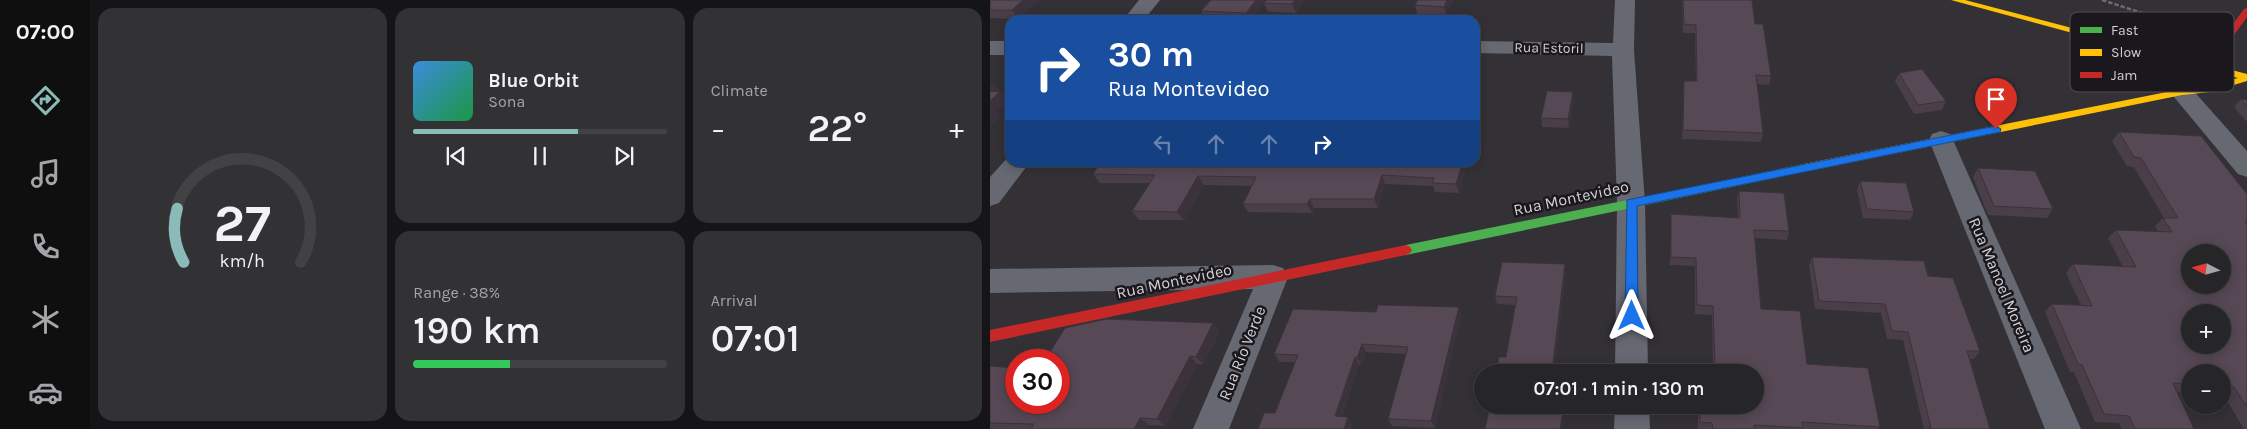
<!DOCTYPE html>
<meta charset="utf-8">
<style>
:root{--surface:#262528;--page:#323134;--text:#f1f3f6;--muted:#a4a5a8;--line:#424245;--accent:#8bbbb9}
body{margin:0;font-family:Karla,sans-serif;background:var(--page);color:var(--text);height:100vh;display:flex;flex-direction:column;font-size:19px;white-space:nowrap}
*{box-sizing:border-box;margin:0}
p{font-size:16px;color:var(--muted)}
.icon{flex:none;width:28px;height:28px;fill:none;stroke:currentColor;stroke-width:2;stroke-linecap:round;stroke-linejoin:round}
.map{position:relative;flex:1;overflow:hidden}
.side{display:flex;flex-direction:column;gap:8px;padding:8px;background:#151416;width:900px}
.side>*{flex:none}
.top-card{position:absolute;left:15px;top:15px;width:475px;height:152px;border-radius:15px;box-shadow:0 2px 12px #0003,0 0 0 1px var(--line);background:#1a4fa0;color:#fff;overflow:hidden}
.needle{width:32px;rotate:276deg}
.tools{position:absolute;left:1191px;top:244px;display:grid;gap:10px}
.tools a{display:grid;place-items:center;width:50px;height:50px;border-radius:50%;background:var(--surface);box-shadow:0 2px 12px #0003,0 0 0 1px var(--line);font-size:25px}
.speed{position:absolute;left:15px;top:349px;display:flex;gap:10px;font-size:25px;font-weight:700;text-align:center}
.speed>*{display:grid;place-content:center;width:65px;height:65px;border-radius:50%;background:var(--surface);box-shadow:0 2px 12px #0003,0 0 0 1px var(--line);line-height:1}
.speed .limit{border:8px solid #d22;background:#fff;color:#111}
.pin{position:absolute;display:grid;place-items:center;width:42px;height:42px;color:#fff;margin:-51px -21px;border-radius:50% 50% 50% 0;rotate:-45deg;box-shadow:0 0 5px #0007}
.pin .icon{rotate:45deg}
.me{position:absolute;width:55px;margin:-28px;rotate:0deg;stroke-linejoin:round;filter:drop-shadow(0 0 4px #0008)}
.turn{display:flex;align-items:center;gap:18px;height:105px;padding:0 20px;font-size:22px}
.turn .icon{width:65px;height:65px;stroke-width:2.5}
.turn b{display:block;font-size:35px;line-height:42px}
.lanes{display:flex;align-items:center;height:48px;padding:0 20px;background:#0003;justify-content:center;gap:25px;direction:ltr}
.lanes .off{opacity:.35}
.big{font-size:38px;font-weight:600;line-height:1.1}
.side .widget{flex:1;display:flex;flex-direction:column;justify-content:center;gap:8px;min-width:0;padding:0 18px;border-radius:15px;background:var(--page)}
.side .dial{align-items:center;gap:0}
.dial svg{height:130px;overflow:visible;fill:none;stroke:var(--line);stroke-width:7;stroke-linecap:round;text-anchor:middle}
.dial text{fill:var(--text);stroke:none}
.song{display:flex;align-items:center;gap:15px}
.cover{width:60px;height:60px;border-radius:8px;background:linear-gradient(135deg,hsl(210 70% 55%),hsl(140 70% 35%))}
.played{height:5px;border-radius:2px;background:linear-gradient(90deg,var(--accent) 65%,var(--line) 65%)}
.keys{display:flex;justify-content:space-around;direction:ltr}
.heat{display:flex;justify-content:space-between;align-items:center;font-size:28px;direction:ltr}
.charge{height:8px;border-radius:4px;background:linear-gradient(90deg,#34c759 38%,var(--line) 0)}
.side .tiles{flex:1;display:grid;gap:8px;grid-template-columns:repeat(3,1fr)}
.widget:first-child{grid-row:span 2}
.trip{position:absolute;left:484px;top:364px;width:290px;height:50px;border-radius:25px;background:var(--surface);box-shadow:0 2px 12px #0003,0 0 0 1px var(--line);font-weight:600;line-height:50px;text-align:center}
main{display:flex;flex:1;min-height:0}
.dock{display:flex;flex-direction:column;width:90px;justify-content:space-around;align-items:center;background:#0f0f10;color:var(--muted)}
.dock .icon{width:35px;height:35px}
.dock .active{color:var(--accent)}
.dock b{font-size:22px;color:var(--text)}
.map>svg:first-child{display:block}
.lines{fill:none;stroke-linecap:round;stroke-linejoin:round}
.path{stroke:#696a72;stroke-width:2.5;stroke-dasharray:4.5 2;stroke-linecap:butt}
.street{fill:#666872;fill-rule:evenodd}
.fast{fill:#4caf50;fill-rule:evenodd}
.slow{fill:#ffc107;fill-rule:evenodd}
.jam{fill:#c62828;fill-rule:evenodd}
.wall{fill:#4a3e48}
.shaded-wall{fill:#3c323b}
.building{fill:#564854;stroke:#3c323b;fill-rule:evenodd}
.route{fill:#1a73e8;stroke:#114b97}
.labels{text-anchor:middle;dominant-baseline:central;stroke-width:5;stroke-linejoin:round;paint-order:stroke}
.far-street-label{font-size:14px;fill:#d2d0d5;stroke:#1a181c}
.street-label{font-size:16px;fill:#d2d0d5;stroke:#1a181c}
.key{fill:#1a181c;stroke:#514f54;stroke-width:1}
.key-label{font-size:14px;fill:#d2d0d5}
</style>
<main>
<nav class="dock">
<b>07:00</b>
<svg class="icon active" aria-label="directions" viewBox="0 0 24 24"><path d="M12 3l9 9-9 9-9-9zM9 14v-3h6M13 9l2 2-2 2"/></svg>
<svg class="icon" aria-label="music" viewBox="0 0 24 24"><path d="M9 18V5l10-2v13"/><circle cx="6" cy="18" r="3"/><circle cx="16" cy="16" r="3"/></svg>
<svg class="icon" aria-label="phone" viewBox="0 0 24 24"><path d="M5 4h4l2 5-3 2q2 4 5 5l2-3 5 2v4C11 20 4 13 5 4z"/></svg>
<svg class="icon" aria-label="climate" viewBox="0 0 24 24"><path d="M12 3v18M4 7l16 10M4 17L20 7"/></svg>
<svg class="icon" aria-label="car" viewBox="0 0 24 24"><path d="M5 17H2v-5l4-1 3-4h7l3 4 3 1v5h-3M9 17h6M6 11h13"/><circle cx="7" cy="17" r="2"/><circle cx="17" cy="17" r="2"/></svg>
</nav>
<section class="side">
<div class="tiles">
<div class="widget dial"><svg viewBox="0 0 100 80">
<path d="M14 69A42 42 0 1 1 86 69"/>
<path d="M14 69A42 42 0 0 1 10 36" stroke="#8bbbb9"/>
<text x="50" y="56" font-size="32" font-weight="700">27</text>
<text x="50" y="72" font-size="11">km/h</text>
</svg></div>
<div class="widget">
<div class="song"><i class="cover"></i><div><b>Blue Orbit</b><p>Sona</p></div></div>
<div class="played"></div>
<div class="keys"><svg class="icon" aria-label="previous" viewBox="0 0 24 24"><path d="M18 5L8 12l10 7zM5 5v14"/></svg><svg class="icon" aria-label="pause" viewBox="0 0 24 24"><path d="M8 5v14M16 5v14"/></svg><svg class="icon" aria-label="next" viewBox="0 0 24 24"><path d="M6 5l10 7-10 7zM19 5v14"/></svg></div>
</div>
<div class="widget"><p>Climate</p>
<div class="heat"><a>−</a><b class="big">22°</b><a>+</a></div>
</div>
<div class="widget"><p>Range · 38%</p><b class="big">190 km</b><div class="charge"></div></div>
<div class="widget"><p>Arrival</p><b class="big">07:01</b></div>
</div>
</section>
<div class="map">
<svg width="1257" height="429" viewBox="0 0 1257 429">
<rect width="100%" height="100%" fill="#333136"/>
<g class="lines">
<polyline class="path" points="1112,0 1211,32"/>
<g class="street">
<polygon points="149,0 170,0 154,20 133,20"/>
<polygon points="625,0 645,0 644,50 655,203 658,372 625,372 627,203 622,56 485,53 485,41 623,43"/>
<rect x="0" y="41" width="20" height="14"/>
<polygon points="1192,85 1200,87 1257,151 1257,177 1248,174 1184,97 1180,92 1184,87"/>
<polygon points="951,131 960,134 963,140 1091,429 1055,429 939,140 942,134"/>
<polygon points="20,155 20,162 40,162 9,203 0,206 0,177"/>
<polygon points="283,265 293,268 298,277 239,429 203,429 263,289 0,293 0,269"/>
<polygon points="625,405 659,405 660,429 624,429"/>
</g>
<polygon class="fast" points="819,163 823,164 824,167 823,170 416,255 412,253 410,250 412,247 416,245"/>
<polygon class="slow" points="961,0 975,0 1257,74 1257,81 1220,92 1192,95 819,171 815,170 814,167 815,164 819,163 1192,89 1219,86 1248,78"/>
<g class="jam">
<polygon points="1257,8 1257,17 1220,68 1214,68 1214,64 1254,9"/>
<polygon points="416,245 420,247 422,250 420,253 416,255 0,342 0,330"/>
</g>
</g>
<g class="wall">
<polygon points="0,0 49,0 28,19 0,18"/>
<polygon points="221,0 276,0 261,20 216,20 211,11"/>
<polygon points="277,0 314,0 306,13 278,12 274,3"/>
<polygon points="428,0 463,0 456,15 427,14 425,5"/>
<polygon points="692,0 762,0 765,24 781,76 779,85 767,84 773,133 771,142 692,139 694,81 706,81 705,33 693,33"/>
<polygon points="909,73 956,101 952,110 924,114 905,81"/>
<polygon points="1251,99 1257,100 1257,122 1244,107"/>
<polygon points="583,101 579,128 552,127 551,118"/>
<polygon points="1129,132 1257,194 1257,429 1254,429 1233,394 1232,394 1232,372 1200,372 1200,392 1187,392 1204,429 1132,429 1129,423 1105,422 1084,372 1080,372 1055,312 1062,304 1091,305 1076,273 1083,264 1133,267 1118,238 1126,230 1168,232 1165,226 1173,218 1174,218 1144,167 1137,166 1122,141"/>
<polygon points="477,162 469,193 445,192 443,186 395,184 388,208 324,208 322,213 258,212 253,204 262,186 214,185 194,220 149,220 142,211 160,183 110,183 103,174"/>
<polygon points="988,168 1063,209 1057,218 998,215 983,177"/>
<polygon points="870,181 924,212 920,220 873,218 867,190"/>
<polygon points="749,191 799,231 797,240 765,238 771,309 817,364 890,427 888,429 708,429 708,405 765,405 765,372 708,372 709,368 723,368 722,315 705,314 705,266 680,265 681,214 748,218 747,199"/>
<polygon points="822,257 938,276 990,351 984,359 980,359 1000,429 934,429 913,340 897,339 891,313 825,309 819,266"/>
<polygon points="576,273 564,372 516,357 525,305 507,304 505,296"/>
<polygon points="469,307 471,315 445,428 402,426 398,419 416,354 376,352 371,365 369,365 352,417 363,424 361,429 268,429 285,413 305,362 290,362 284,354 386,312"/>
<polygon points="230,331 213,364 207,364 175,426 159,425 157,429 0,429 0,366 26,402"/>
</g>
<g class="shaded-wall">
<polygon points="33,0 49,0 28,19 22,10"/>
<polygon points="266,0 276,0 261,20 259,20 256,13"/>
<polygon points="305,0 314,0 306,13 302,4"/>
<polygon points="457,0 463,0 456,15 454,7"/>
<polygon points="3,82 18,100 7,111 11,116 0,127 0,85"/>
<polygon points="583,92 583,101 579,128 578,119"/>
<polygon points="485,119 487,128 485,136"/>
<polygon points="473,162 477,162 469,193 466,184"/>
<polygon points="392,175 395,184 388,208 384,199"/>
<polygon points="208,176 214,185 194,220 187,212"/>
<polygon points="320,199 324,208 322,213 317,204"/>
<polygon points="575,264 576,273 564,372 562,372"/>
<polygon points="469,307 471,315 445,428 441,421"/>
<polygon points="223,323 230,331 213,364 206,357"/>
<polygon points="372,344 376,352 371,365 367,358"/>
<polygon points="200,356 207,364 175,426 167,419"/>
<polygon points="365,357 369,365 350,423 345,416"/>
<polygon points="574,405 576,405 572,429 570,429"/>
<polygon points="358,417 363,424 361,429 354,429"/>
<polygon points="150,418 159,425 157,429 144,429"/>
</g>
<g class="building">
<polygon points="0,0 33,0 22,10 0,10"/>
<polygon points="221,0 266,0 256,13 211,11"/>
<polygon points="277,0 305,0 302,4 274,3"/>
<polygon points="428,0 457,0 454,7 425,5"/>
<polygon points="693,0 762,0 765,24 773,24 781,76 766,75 773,133 693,130 694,81 707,81 706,25 694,24"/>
<polygon points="932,69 956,101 928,105 909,73"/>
<polygon points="0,91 10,92 0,101"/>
<polygon points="557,91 583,92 578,119 551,118"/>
<polygon points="1251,99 1257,100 1257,106"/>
<path d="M1129,132L1211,136L1257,194V222H1255L1257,225V407L1244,387L1232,386V372H1200V384L1183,383L1204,429H1145L1139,416L1114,414L1092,365L1088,364L1062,304L1102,306L1083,264L1146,267L1126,230L1182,232L1173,218H1188L1151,158L1144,157ZM1200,252H1232V285H1200ZM1200,312H1232V345H1200Z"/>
<polygon points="111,162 473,162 466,184 442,183 444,178 392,175 384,199 320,199 317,204 253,204 266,177 208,176 187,212 142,211 165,175 103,174"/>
<polygon points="988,168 1045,171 1063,209 1004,206"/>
<polygon points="870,181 916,183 924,212 877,209"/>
<polygon points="749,191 794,193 799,231 764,230 771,309 810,311 817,364 878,368 890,427 812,422 813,428 764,425 764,429 723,429 722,423 710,422 710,405 765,405 765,372 709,372 709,368 725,368 723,306 707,305 706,258 681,257 681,214 750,218"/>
<polygon points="822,257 934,261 938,276 963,278 990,351 977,351 1000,429 938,429 938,428 941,428 918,332 902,331 895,304 829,301"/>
<polygon points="512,262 575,264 562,372 506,372 509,357 516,357 527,297 505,296"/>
<polygon points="388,305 469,307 441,421 398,419 418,347 372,344 367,358 365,357 345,416 358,417 354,429 268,429 274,413 285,413 308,355 284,354 303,309 386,312"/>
<polygon points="116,319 223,323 206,357 200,356 167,419 150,418 144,429 41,429 44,424 0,423 0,366 26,368 26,402 69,402 69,360 55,360 75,328"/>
<polygon points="500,405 574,405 570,429 495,429"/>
</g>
<polygon class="route" points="1006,126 1011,129 1010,132 647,206 648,316 642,321 637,320 635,316 637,200"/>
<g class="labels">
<g class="far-street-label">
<text transform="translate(559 48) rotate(1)">Rua Estoril</text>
</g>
<g class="street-label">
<text transform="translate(581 198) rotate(-12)">Rua Montevideo</text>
<text transform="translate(184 281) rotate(-12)">Rua Montevideo</text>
<text transform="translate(1012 285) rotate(67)">Rua Manoel Moreira</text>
<text transform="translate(252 353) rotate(-68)">Rua Río Verde</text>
</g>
</g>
<rect x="1080" y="12" width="164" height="80" rx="8" class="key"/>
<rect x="1090" y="27" width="22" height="6" fill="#4caf50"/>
<rect x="1090" y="49" width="22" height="7" fill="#ffc107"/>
<rect x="1090" y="72" width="22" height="6" fill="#c62828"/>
<g class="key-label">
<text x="1121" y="35">Fast</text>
<text x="1121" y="57">Slow</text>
<text x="1121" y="80">Jam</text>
</g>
</svg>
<div class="tools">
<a><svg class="needle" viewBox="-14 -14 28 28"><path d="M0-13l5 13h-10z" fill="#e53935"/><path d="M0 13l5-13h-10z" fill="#a4a5a8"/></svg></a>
<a>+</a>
<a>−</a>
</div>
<div class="speed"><div class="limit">30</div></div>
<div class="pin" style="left:1006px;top:129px;background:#d93025"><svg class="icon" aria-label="arrive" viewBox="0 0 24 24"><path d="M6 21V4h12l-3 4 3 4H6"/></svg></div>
<svg class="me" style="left:642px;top:316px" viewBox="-20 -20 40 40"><path d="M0-17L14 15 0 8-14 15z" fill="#1a73e8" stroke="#fff" stroke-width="4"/></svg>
<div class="trip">07:01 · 1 min · 130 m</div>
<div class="top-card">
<div class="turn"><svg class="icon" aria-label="right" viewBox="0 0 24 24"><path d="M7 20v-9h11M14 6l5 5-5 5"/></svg><div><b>30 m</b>Rua Montevideo</div></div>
<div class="lanes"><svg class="icon off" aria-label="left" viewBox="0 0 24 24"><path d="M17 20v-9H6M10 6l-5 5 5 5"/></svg><svg class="icon off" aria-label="ahead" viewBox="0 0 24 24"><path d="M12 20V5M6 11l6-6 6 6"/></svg><svg class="icon off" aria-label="ahead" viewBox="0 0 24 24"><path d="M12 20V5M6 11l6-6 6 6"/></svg><svg class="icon" aria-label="right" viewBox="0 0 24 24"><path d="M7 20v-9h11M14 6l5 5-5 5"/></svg></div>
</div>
</div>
</main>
